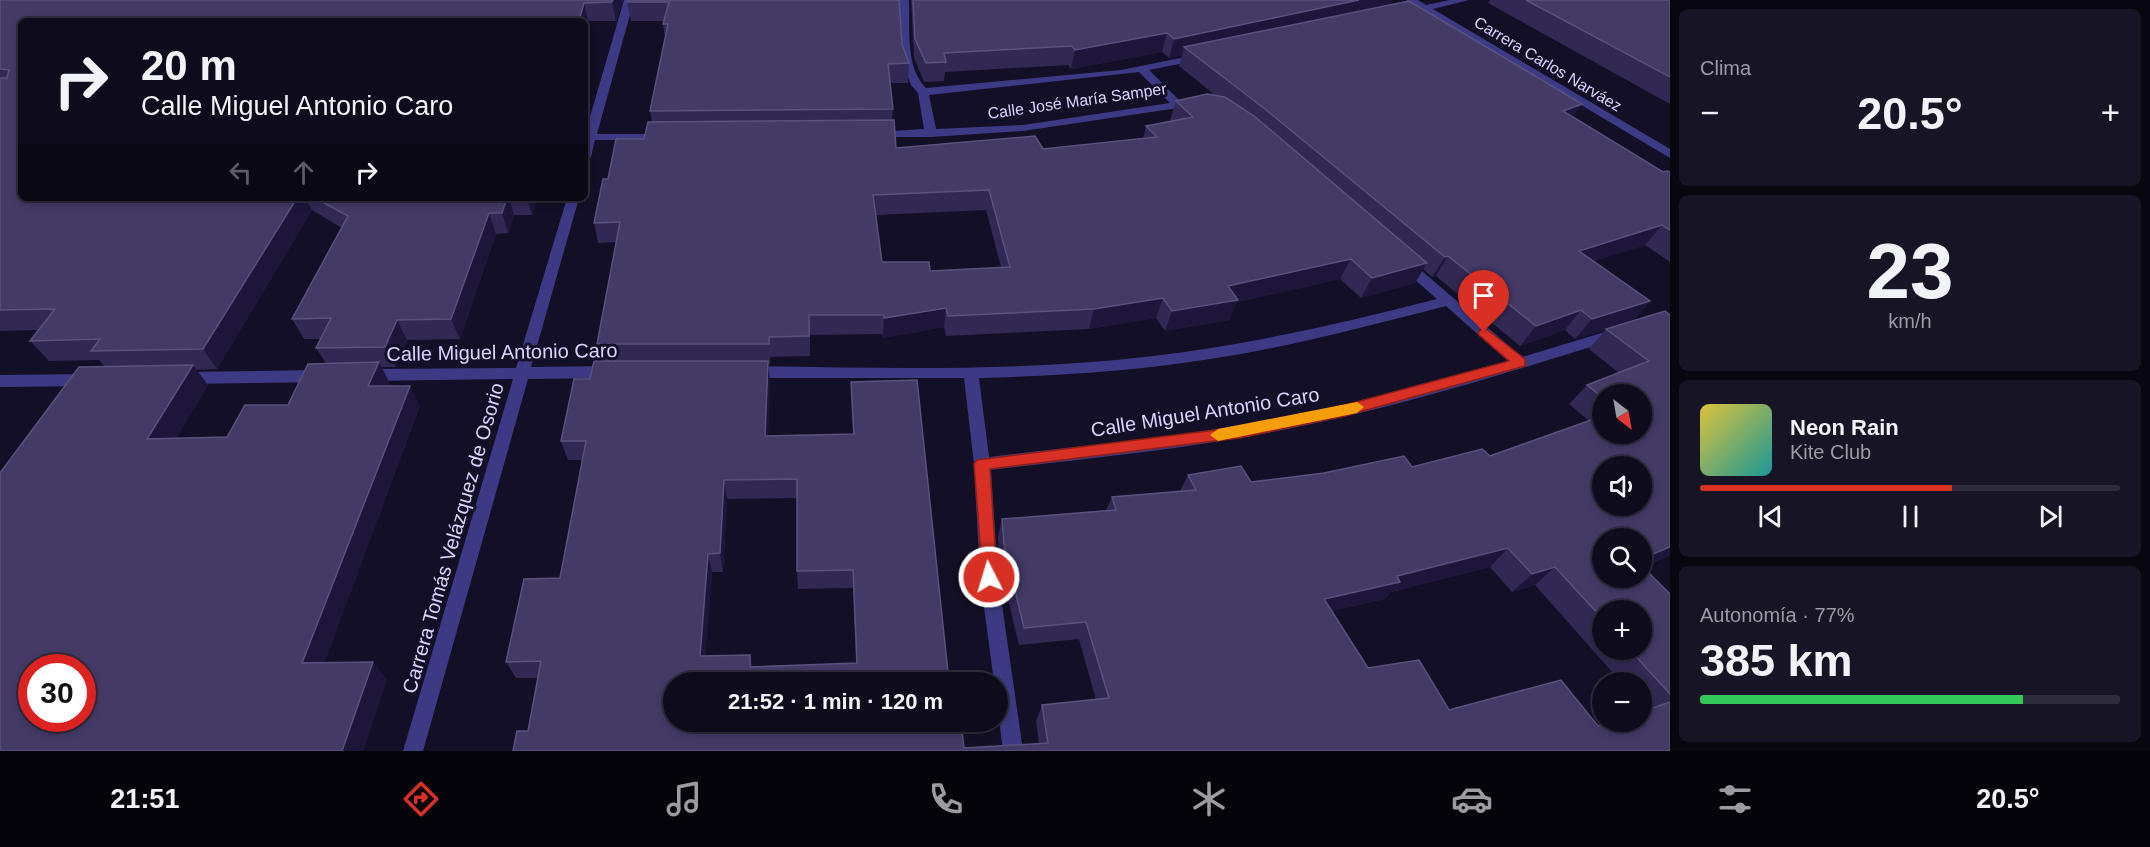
<!DOCTYPE html>
<html lang="es">
<meta charset="utf-8">
<style>
:root{--surface:#0e0b1c;--page:#171425;--text:#f1f3f6;--muted:#9b9ba3;--line:#2e2b3b;--accent:#d93025}
body{margin:0;font-family:Helvetica,sans-serif;background:var(--page);color:var(--text);height:100vh;display:flex;flex-direction:column;font-size:22px;white-space:nowrap}
*{box-sizing:border-box;margin:0}
p{font-size:20px;color:var(--muted)}
.icon{flex:none;width:33px;height:33px;fill:none;stroke:currentColor;stroke-width:2;stroke-linecap:round;stroke-linejoin:round}
.map{position:relative;flex:1;overflow:hidden}
.drawer{display:flex;flex-direction:column;gap:9px;padding:9px;background:#08060f;width:480px}
.drawer>*{flex:none}
.top-card{position:absolute;left:18px;top:18px;width:570px;height:183px;border-radius:9px;box-shadow:0 3px 9px #0003,0 0 0 2px var(--line);background:#0e0b1c;color:var(--text);overflow:hidden}
.needle{width:39px;rotate:149deg}
.fabs{position:absolute;left:1592px;top:384px;display:grid;gap:12px}
.fabs a{display:grid;place-items:center;width:60px;height:60px;border-radius:50%;background:var(--surface);box-shadow:0 3px 9px #0003,0 0 0 2px var(--line);font-size:30px}
.speed{position:absolute;left:18px;top:654px;display:flex;gap:12px;font-size:30px;font-weight:700;text-align:center}
.speed>*{display:grid;place-content:center;width:78px;height:78px;border-radius:50%;background:var(--surface);box-shadow:0 3px 9px #0003,0 0 0 2px var(--line);line-height:1}
.speed .limit{border:9px solid #d22;background:#fff;color:#111}
.pin{position:absolute;display:grid;place-items:center;width:51px;height:51px;color:#fff;margin:-62px -26px;border-radius:50% 50% 50% 0;rotate:-45deg;box-shadow:0 0 6px #0007}
.pin .icon{rotate:45deg}
.me{position:absolute;width:66px;margin:-33px;rotate:355deg;stroke-linejoin:round;filter:drop-shadow(0 0 4px #0008)}
.turn{display:flex;align-items:center;gap:21px;height:126px;padding:0 24px;font-size:27px}
.turn .icon{width:78px;height:78px;stroke-width:2.5}
.turn b{display:block;font-size:42px;line-height:51px}
.lanes{display:flex;align-items:center;height:57px;padding:0 24px;background:#0003;justify-content:center;gap:30px;direction:ltr}
.lanes .off{opacity:.35}
.big{font-size:45px;font-weight:700;line-height:1.1}
.drawer .card{flex:1;display:flex;flex-direction:column;justify-content:center;gap:9px;min-width:0;padding:0 21px;border-radius:9px;background:var(--page)}
.drawer .dial{align-items:center;gap:0}
.dial b{font-size:78px;line-height:1}
.song{display:flex;align-items:center;gap:18px}
.cover{width:72px;height:72px;border-radius:9px;background:linear-gradient(135deg,hsl(50 70% 55%),hsl(180 70% 35%))}
.played{height:6px;border-radius:3px;background:linear-gradient(90deg,var(--accent) 60%,var(--line) 60%)}
.keys{display:flex;justify-content:space-around;direction:ltr}
.heat{display:flex;justify-content:space-between;align-items:center;font-size:33px;direction:ltr}
.charge{height:9px;border-radius:4px;background:linear-gradient(90deg,#34c759 77%,var(--line) 0)}
.trip{position:absolute;left:663px;top:672px;width:345px;height:60px;border-radius:30px;background:var(--surface);box-shadow:0 3px 9px #0003,0 0 0 2px var(--line);font-weight:700;line-height:60px;text-align:center}
.dock{display:flex;height:96px;justify-content:space-around;align-items:center;background:#06040b;color:var(--muted)}
.dock .icon{width:42px;height:42px}
.dock .active{color:var(--accent)}
.dock b{font-size:27px;color:var(--text)}
main{display:flex;flex:1;min-height:0}
.map>svg:first-child{display:block}
.lines{fill:none;stroke-linecap:round;stroke-linejoin:round}
.minor{fill:#3d3a85;fill-rule:evenodd}
.wall{fill:#312854;fill-rule:evenodd}
.shaded-wall{fill:#1d163a}
.building{fill:#433a66;stroke:#5a527e;stroke-width:1.5;fill-rule:evenodd}
.route{fill:#d93025;stroke:#8d1f18;stroke-width:1.5}
.slow{fill:#f59e0b}
.labels{text-anchor:middle;dominant-baseline:central;stroke-width:6;stroke-linejoin:round;paint-order:stroke}
.far-street-label{font-size:16px;fill:#d9d4ff;stroke:#130f26}
.street-label{font-size:20px;fill:#d9d4ff;stroke:#130f26}
</style>
<main>
<div class="map">
<svg width="1670" height="751" viewBox="0 0 1670 751">
<rect width="100%" height="100%" fill="#130f26"/>
<g class="lines">
<g class="minor">
<polygon points="624,0 634,0 597,134 663,134 669,137 663,140 595,140 591,157 585,161 585,134"/>
<path d="M899,0H909C910,27 905,68 926,88L1121,70L1200,54L1205,57L1204,59L1149,70L1181,102L1201,107L1195,110L1178,108L1023,131L931,137H872L870,135L876,132L924,129L918,93L911,85L903,63ZM1139,72L1170,103L1023,125L936,129L929,95Z"/>
<polygon points="1406,0 1418,0 1426,5 1450,0 1469,0 1433,9 1670,149 1670,158 1423,11 1399,15 1399,11 1416,7"/>
<polygon points="567,198 579,198 531,367 612,366 619,372 612,378 528,379 423,751 403,751 513,379 366,381 359,375 366,369 516,368"/>
<path d="M1403,258L1408,259L1522,357L1618,328L1625,333L1623,337C1512,371 1401,407 1287,429C1189,449 1090,458 991,470L998,577L1023,751H1003L998,711V682H994L980,577L974,464L964,378H750L743,372L750,366C884,368 1019,372 1153,356C1249,345 1343,323 1437,299L1398,265L1396,262L1398,259ZM1446,306L1508,361C1435,382 1362,403 1287,417C1189,436 1089,445 989,457L979,378C1057,376 1134,371 1210,359C1290,347 1368,326 1446,306Z"/>
<polygon points="321,370 329,376 321,382 183,384 175,378 183,372"/>
<polygon points="90,374 98,380 90,386 0,387 0,375"/>
</g>
</g>
<g class="wall">
<path d="M0,0H623L616,21H588L585,32V21H21V198H537L532,215H514L508,233L496,234L460,339L407,340L396,367H381L389,382L388,386L420,406L324,663L387,679L363,751L105,367L99,360L49,361L30,341L39,330L0,331ZM312,210L342,228L292,319L304,339H321L316,348L326,363L288,405L227,437L176,438L208,385L196,370L217,369Z"/>
<path d="M899,0L902,44L909,63L908,83H890L893,109L892,120L896,148L1043,149L1143,139L1146,126L1171,121L1170,120L1176,101L1216,96L1179,66L1182,55L1169,58L1162,52L1071,69L1068,65L945,72L944,81L924,82L914,58L911,0H1392L1390,5L1663,172H1670V262L1645,245L1594,261L1650,301L1633,321L1575,339L1565,330L1520,346L1436,276L1432,277L1423,269L1415,283L1361,298L1340,279L1237,302L1229,320L1165,331L1156,318L1089,329L946,336L944,327L883,338L882,334L810,335V356L770,357V364H768L770,381L768,436L853,434L851,401V382L949,682H674L964,748L1039,744L1036,721L1042,705L1096,700L1079,639L1019,645L999,562L998,537L1002,519L1106,510L1112,497L1180,491L1188,475L1251,482L1412,467L1490,456L1589,421L1569,404L1587,385L1619,373L1589,349L1606,329L1665,311L1670,555L1643,567L1670,594V751H513L528,731L538,678H516L506,662L560,578L583,460H568L561,441L590,379L601,361L597,344L616,242L598,243L594,223L608,179L644,139L652,122L650,111L665,38L663,24L664,21H631L627,2ZM986,210L1001,267L930,271L882,262L876,215ZM1602,394H1641L1602,434ZM797,498V571L798,589L853,588L856,663L752,667L750,655L705,656L712,572H723L727,499ZM1490,567L1512,592L1535,585L1621,682H1641V706L1645,710L1598,726L1449,710L1368,668L1332,611L1384,599L1391,592ZM1602,610L1641,650H1602Z"/>
<polygon points="1490,0 1670,0 1670,104 1488,3"/>
</g>
<g class="shaded-wall">
<polygon points="613,0 623,0 616,21 612,2"/>
<polygon points="1359,0 1392,0 1387,11 1184,47 1182,55 1169,58 1174,39"/>
<polygon points="584,3 588,21 585,32 585,21 579,21"/>
<polygon points="1167,33 1162,52 1071,69 1075,50"/>
<polygon points="1582,104 1569,123 1563,111"/>
<polygon points="297,198 305,198 312,210 217,369 203,349"/>
<polygon points="507,198 509,198 514,215 508,233 502,213"/>
<polygon points="527,198 537,198 532,215"/>
<polygon points="489,213 496,234 460,339 451,319"/>
<polygon points="1662,225 1645,245 1564,271 1579,251"/>
<polygon points="1448,256 1436,276 1432,277 1445,257"/>
<polygon points="1351,259 1340,279 1237,302 1229,320 1165,331 1172,311 1228,286"/>
<polygon points="1427,263 1415,283 1361,298 1372,278"/>
<polygon points="1163,298 1156,318 1089,329 1094,309"/>
<polygon points="1650,301 1633,321 1575,339 1592,319"/>
<polygon points="946,308 944,327 883,338 884,318"/>
<polygon points="1581,310 1565,330 1520,346 1536,326"/>
<polygon points="397,320 407,340 396,367 385,347"/>
<polygon points="768,361 770,381 767,455 765,436"/>
<polygon points="379,362 389,382 379,406 368,386"/>
<polygon points="193,365 208,385 165,458 147,439"/>
<polygon points="410,386 420,406 318,680 302,663"/>
<polygon points="724,480 727,499 723,572 720,553"/>
<polygon points="1670,547 1670,555 1641,567 1641,559"/>
<polygon points="1508,548 1490,567 1391,592 1384,599 1310,616 1324,599 1397,576"/>
<polygon points="708,554 712,572 704,673 700,656"/>
<polygon points="1555,567 1535,585 1512,592 1532,574"/>
<polygon points="373,662 387,679 363,751 342,751"/>
</g>
<g class="building">
<polygon points="0,0 613,0 612,2 584,3 579,21 21,21 21,198 297,198 203,349 91,351 100,339 30,341 55,309 0,310 0,78 7,78 9,70 0,69"/>
<polygon points="628,0 899,0 902,44 909,63 888,64 893,109 650,111 668,24 663,24 669,2 627,2"/>
<polygon points="913,0 1359,0 1174,39 1167,33 1075,50 1072,46 944,53 946,62 926,63 915,39"/>
<polygon points="1526,0 1670,0 1670,77"/>
<polygon points="1409,1 1582,104 1563,111 1663,172 1667,171 1670,172 1670,230 1662,225 1579,251 1650,301 1592,319 1581,310 1536,326 1448,256 1445,257 1265,109 1184,47"/>
<path d="M1207,94L1225,97L1254,116L1427,263L1372,278L1351,259L1228,286L1238,300L1172,311L1163,298L1094,309L948,316L946,308L884,318V315H809V336L769,337V344H597L620,222L594,223L603,179H608L616,139H644L648,122L894,120L896,148L1035,136L1043,149L1157,137L1146,126L1193,117L1176,101ZM989,190L1010,267L930,271L929,262H882L873,195Z"/>
<polygon points="315,198 507,198 502,213 489,213 451,319 397,320 385,347 316,348 331,318 292,319 348,216"/>
<path d="M1665,311L1670,315V547L1641,559V538H1602V578H1641V565L1670,594V694L1630,650H1641V610H1602V618L1555,567L1532,574L1508,548L1397,576L1400,582L1324,599L1368,668L1419,660L1449,710L1561,680L1598,726L1612,722H1641V712L1670,702V751H513L517,731H528L541,661L506,662L524,579L560,578L586,441H561L574,379H590L594,361H768L765,436L854,434L851,382L917,380L949,682H674V722H961L964,748L1048,743L1042,705L1109,698L1086,622L1024,628L1004,544L1002,519L1116,510L1112,497L1196,490L1188,475L1241,466L1251,482L1324,473L1404,456L1412,467L1482,449L1490,456L1602,416V434H1641V394H1602V397L1587,385L1649,361L1606,329ZM1602,466H1641V506H1602ZM797,479V571L853,570L857,663L750,667V655L700,656L708,554L720,553L724,480Z"/>
<path d="M379,362L368,386H410L302,663L373,662L342,751H0V473L79,367L193,365L147,439L227,437L245,405H288L308,364ZM32,668H82V718H32Z"/>
</g>
<polygon class="route" points="1484,327 1525,359 1525,366 1345,416 1239,438 990,469 997,577 994,582 989,585 983,582 974,464 977,460 1239,427 1345,405 1509,361 1479,335 1478,332"/>
<polygon class="slow" points="1357,402 1364,407 1357,413 1218,441 1210,435 1218,429"/>
<g class="labels">
<g class="far-street-label">
<text transform="translate(1548 64) rotate(31)">Carrera Carlos Narváez</text>
<text transform="translate(1077 101) rotate(-8)">Calle José María Samper</text>
</g>
<g class="street-label">
<text transform="translate(502 352) rotate(-1)">Calle Miguel Antonio Caro</text>
<text transform="translate(1205 412) rotate(-9)">Calle Miguel Antonio Caro</text>
<text transform="translate(453 538) rotate(-74)">Carrera Tomás Velázquez de Osorio</text>
</g>
</g>
</svg>
<div class="fabs">
<a><svg class="needle" viewBox="-14 -14 28 28"><path d="M0-13l5 13h-10z" fill="#e53935"/><path d="M0 13l5-13h-10z" fill="#9b9ba3"/></svg></a>
<a><svg class="icon" aria-label="sound" viewBox="0 0 24 24"><path d="M4 9h4l5-4v14l-5-4H4zM17 9q2 3 0 6"/></svg></a>
<a><svg class="icon" aria-label="search" viewBox="0 0 24 24"><circle cx="10" cy="10" r="6"/><path d="M15 15l6 6"/></svg></a>
<a>+</a>
<a>−</a>
</div>
<div class="speed"><div class="limit">30</div></div>
<div class="pin" style="left:1484px;top:332px;background:#d93025"><svg class="icon" aria-label="arrive" viewBox="0 0 24 24"><path d="M6 21V4h12l-3 4 3 4H6"/></svg></div>
<svg class="me" style="left:989px;top:577px" viewBox="-20 -20 40 40"><circle r="17" fill="#d93025" stroke="#fff" stroke-width="3"/><path d="M0-11L8 9 0 5-8 9z" fill="#fff"/></svg>
<div class="trip">21:52 · 1 min · 120 m</div>
<div class="top-card">
<div class="turn"><svg class="icon" aria-label="right" viewBox="0 0 24 24"><path d="M7 20v-9h11M14 6l5 5-5 5"/></svg><div><b>20 m</b>Calle Miguel Antonio Caro</div></div>
<div class="lanes"><svg class="icon off" aria-label="left" viewBox="0 0 24 24"><path d="M17 20v-9H6M10 6l-5 5 5 5"/></svg><svg class="icon off" aria-label="ahead" viewBox="0 0 24 24"><path d="M12 20V5M6 11l6-6 6 6"/></svg><svg class="icon" aria-label="right" viewBox="0 0 24 24"><path d="M7 20v-9h11M14 6l5 5-5 5"/></svg></div>
</div>
</div>
<section class="drawer">
<div class="card"><p>Clima</p>
<div class="heat"><a>−</a><b class="big">20.5°</b><a>+</a></div>
</div>
<div class="card dial"><b>23</b><p>km/h</p></div>
<div class="card">
<div class="song"><i class="cover"></i><div><b>Neon Rain</b><p>Kite Club</p></div></div>
<div class="played"></div>
<div class="keys"><svg class="icon" aria-label="previous" viewBox="0 0 24 24"><path d="M18 5L8 12l10 7zM5 5v14"/></svg><svg class="icon" aria-label="pause" viewBox="0 0 24 24"><path d="M8 5v14M16 5v14"/></svg><svg class="icon" aria-label="next" viewBox="0 0 24 24"><path d="M6 5l10 7-10 7zM19 5v14"/></svg></div>
</div>
<div class="card"><p>Autonomía · 77%</p><b class="big">385 km</b><div class="charge"></div></div>
</section>
</main>
<nav class="dock">
<b>21:51</b>
<svg class="icon active" aria-label="directions" viewBox="0 0 24 24"><path d="M12 3l9 9-9 9-9-9zM9 14v-3h6M13 9l2 2-2 2"/></svg>
<svg class="icon" aria-label="music" viewBox="0 0 24 24"><path d="M9 18V5l10-2v13"/><circle cx="6" cy="18" r="3"/><circle cx="16" cy="16" r="3"/></svg>
<svg class="icon" aria-label="phone" viewBox="0 0 24 24"><path d="M5 4h4l2 5-3 2q2 4 5 5l2-3 5 2v4C11 20 4 13 5 4z"/></svg>
<svg class="icon" aria-label="climate" viewBox="0 0 24 24"><path d="M12 3v18M4 7l16 10M4 17L20 7"/></svg>
<svg class="icon" aria-label="car" viewBox="0 0 24 24"><path d="M5 17H2v-5l4-1 3-4h7l3 4 3 1v5h-3M9 17h6M6 11h13"/><circle cx="7" cy="17" r="2"/><circle cx="17" cy="17" r="2"/></svg>
<svg class="icon" aria-label="filters" viewBox="0 0 24 24"><path d="M4 7h16M4 17h16"/><circle cx="9" cy="7" r="2"/><circle cx="15" cy="17" r="2"/></svg>
<b>20.5°</b>
</nav>
